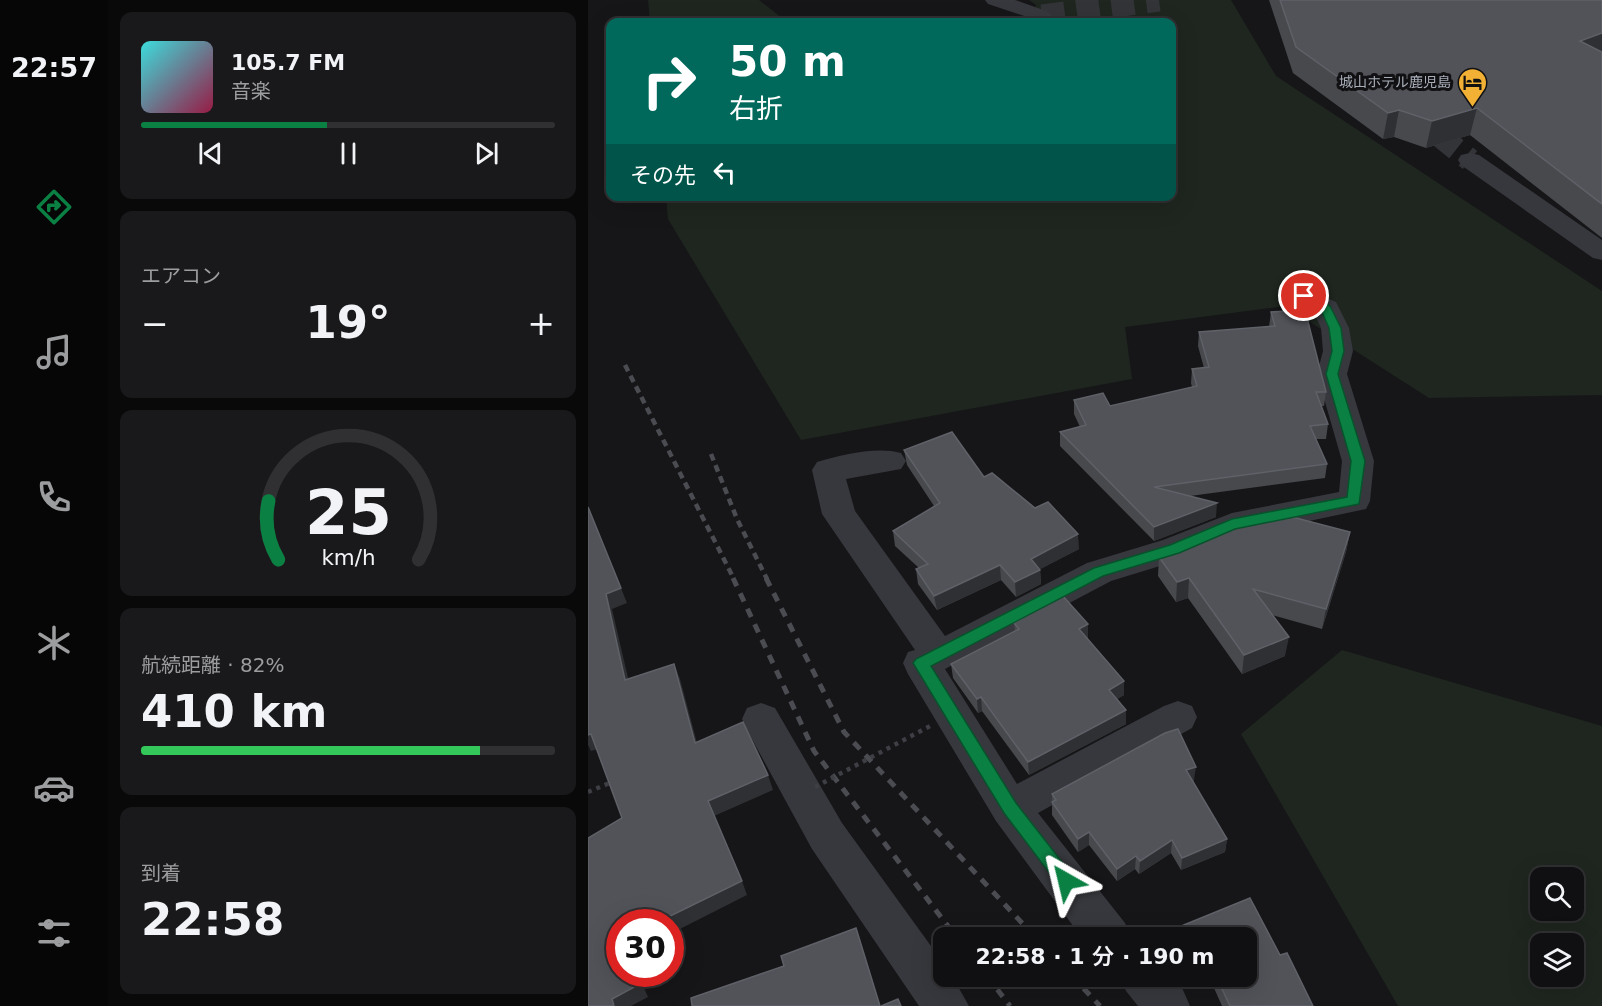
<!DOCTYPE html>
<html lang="ja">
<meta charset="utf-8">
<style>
:root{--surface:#101012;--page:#19191b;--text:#f1f3f6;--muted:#9c9d9f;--line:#303032;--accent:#0b8043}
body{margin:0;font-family:"DejaVu Sans","Noto Sans JP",sans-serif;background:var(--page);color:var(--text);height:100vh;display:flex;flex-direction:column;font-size:22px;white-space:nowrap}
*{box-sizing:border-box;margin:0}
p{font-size:20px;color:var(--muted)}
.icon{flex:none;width:33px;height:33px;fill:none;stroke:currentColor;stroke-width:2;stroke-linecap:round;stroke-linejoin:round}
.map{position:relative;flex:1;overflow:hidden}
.details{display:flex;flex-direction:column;gap:12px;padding:12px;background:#09090a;width:480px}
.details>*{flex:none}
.hud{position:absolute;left:18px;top:18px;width:570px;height:183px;border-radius:12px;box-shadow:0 6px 24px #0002,0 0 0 2px var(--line);background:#00695c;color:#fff;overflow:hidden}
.buttons{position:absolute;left:942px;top:867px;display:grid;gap:12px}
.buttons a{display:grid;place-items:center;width:54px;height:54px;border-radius:12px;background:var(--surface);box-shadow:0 6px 24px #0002,0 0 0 2px var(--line);font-size:30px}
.speed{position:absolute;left:18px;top:909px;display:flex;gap:12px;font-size:30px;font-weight:700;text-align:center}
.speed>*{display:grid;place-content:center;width:78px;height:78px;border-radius:50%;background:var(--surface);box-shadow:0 6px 24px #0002,0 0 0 2px var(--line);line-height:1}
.speed .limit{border:9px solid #d22;background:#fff;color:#111}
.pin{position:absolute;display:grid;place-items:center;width:51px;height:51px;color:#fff;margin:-26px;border:3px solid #fff;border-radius:50%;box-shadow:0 2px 6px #0007}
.me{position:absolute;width:66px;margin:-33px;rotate:323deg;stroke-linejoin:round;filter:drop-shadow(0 0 4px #0008)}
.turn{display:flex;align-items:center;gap:21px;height:126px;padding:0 24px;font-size:27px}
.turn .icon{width:78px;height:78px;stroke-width:2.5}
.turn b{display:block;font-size:42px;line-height:51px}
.then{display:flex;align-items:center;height:57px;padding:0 24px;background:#0003;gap:12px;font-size:22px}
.big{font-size:45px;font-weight:600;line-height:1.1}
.details .widget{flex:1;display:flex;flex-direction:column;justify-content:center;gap:9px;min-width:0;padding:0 21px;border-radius:12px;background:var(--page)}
.details .dial{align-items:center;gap:0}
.dial svg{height:156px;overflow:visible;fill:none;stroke:var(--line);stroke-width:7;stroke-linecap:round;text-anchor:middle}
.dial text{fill:var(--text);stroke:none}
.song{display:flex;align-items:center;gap:18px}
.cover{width:72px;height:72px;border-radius:9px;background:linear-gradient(135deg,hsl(180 70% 55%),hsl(340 70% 35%))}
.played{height:6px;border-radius:3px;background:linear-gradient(90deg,var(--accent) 45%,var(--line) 45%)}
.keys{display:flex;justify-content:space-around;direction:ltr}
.heat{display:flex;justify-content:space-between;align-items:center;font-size:33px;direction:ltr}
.charge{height:9px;border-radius:4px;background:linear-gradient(90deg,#34c759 82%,var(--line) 0)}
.trip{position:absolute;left:345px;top:927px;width:324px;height:60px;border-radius:12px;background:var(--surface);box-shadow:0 6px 24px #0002,0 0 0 2px var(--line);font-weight:600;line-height:60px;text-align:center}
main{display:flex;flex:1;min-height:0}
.dock{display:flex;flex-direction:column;width:108px;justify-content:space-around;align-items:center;background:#060607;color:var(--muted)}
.dock .icon{width:42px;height:42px}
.dock .on{color:var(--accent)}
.dock b{font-size:27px;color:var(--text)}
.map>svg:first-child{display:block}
.green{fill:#1e261f;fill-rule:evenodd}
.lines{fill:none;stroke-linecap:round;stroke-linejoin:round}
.minor-tunnel{stroke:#333438;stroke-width:23;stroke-dasharray:23 12;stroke-linecap:butt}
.path{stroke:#3d3f44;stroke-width:4.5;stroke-dasharray:4 5;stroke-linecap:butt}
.minor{fill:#37383d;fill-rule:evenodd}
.rail-far1{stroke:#4a4c52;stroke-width:4.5;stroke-dasharray:7 5;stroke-linecap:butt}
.rail{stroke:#4a4c52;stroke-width:5;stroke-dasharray:9 8;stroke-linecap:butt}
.path-bridge{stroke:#3d3f44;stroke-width:4.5;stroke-dasharray:4 5;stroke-linecap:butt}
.wall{fill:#47494d}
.shaded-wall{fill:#2f3033}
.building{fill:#525359;stroke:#5f6168;stroke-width:1.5}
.route{fill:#0b8043;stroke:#07532c;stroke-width:1.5}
.labels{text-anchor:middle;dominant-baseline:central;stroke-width:6;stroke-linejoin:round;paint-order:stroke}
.far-poi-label{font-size:14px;fill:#a8adb8;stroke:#111113;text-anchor:end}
</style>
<main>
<nav class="dock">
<b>22:57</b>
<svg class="icon on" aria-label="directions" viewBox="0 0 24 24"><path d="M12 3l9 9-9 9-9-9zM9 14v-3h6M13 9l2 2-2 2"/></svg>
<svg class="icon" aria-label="music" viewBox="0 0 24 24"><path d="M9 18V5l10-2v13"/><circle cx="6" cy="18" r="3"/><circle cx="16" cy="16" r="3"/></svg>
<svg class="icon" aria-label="phone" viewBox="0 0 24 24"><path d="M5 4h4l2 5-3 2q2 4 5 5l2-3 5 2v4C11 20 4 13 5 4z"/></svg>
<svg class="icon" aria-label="climate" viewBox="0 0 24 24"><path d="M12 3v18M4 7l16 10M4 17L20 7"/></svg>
<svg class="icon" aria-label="car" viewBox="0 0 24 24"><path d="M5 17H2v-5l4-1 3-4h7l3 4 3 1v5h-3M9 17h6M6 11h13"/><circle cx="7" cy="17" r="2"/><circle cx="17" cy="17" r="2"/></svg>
<svg class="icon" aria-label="filters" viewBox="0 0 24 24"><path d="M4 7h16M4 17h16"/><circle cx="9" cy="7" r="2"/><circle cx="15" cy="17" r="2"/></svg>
</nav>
<section class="details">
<div class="widget">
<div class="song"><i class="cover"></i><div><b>105.7 FM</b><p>音楽</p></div></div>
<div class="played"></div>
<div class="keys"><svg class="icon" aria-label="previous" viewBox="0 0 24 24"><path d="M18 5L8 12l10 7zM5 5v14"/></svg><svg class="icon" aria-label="pause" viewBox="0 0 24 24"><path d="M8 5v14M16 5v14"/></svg><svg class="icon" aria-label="next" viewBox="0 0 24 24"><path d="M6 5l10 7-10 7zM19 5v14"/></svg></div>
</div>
<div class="widget"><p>エアコン</p>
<div class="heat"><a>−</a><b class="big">19°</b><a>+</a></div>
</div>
<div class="widget dial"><svg viewBox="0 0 100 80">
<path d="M14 69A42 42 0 1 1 86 69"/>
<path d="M14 69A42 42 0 0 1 9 39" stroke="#0b8043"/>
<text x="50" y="56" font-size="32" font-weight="700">25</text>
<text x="50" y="72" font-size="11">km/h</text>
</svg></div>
<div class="widget"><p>航続距離 · 82%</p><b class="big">410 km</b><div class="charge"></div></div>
<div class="widget"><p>到着</p><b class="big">22:58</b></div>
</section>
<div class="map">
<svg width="1014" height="1006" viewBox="0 0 1014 1006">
<rect width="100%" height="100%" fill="#161618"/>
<g class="green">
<polygon points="60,0 171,0 199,22 62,22"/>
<polygon points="441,0 643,0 688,76 1014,291 1014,395 841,398 697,306 537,327 544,379 213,440 80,219 78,197 584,196 584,22 441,22 448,5"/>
<path d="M754,650L1014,726V1006H810L653,734ZM952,878H986V910H952ZM952,944H986V976H952Z"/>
</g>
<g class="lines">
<g class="minor-tunnel">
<polyline points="454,16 571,0"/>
<polyline points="823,113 882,160"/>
</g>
<polyline class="path" points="0,792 24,782"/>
<g class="minor">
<polygon points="397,0 427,0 461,12 464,16 461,20 454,22 400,4"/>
<polygon points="882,153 891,155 1014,240 1014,260 1005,258 873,165 870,160 873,155"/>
<path d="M716,288L748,302L761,328L765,351L759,374L786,461L782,501L778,509L650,536L598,558L523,581L357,669L429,784L576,706L590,701L604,706L609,717L604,728L450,813L537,923L543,938H494L408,821L320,674L315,663L320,652L327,650L234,514L224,470L229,462C253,455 289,446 313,453L318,461L313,469L258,479L267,511L357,636L499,563L575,540L644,513L751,492L754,461L729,374L735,351L733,328L726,313L706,302L702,296L706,290Z"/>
<polygon points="173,703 187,708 254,823 356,964 356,976 364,976 381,1006 331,1006 224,849 159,730 154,719 159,708"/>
<polygon points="532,976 584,976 595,990 602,1006 550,1006 538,991"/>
</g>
<g class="rail-far1">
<polyline points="37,365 146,579"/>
<polyline points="123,454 149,519 179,579"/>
</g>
<g class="rail">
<polyline points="145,578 226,751 369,938"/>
<polyline points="178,578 256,732 448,938"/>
<polyline points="399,976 422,1006"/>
<polyline points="484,976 512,1006"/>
</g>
<polyline class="path-bridge" points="227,787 344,725"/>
</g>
<g class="wall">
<polygon points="681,0 1014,0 1014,238 882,135 838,148 806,137 795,139 705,73"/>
<polygon points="683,312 738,392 736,406 733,406 740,424 738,439 728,439 739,464 737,478 602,496 628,517 566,541 472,446 472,432 492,427 486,414 486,400 522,406 604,387 603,383 604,369 616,368 610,346 611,332 681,327"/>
<polygon points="316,450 396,477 491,549 452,569 453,584 428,597 413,580 349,610 330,584 328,569 331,568 307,546 305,531 346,506 319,465"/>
<polygon points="762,532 758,552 734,629 684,615 697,656 654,674 600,598 588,602 570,576 571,557 589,550 589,544"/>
<polygon points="426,623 500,624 500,638 499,638 536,695 529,699 538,710 538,724 441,775 394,711 390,713 365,678 363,664 427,631"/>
<polygon points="606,780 605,781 639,839 637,852 593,870 583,853 551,874 547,869 529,881 501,845 490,852 464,815 464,794"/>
<polygon points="662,898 692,955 699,953 725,1006 634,1006 622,979 610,984 607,976 658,976 658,938 590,938 591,927"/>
</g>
<g class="shaded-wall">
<polygon points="1014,33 1014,55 992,41"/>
<polygon points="889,108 882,135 838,148 844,121"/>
<polygon points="811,110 806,137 795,139 800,113"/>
<polygon points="629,503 628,517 566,541 566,527"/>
<polygon points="0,506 39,603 24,609 44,695 37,680 18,594"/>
<polygon points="762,532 758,552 734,629 738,609"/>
<polygon points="490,534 491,549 443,574 443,559"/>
<polygon points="412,565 413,580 349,610 346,596"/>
<polygon points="452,570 453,584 428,597 427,582"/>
<polygon points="601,578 600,598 588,602 589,582"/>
<polygon points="500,624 500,638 491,643 491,629"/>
<polygon points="701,637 697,656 654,674 656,655"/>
<polygon points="86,664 92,679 113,758 107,743"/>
<polygon points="536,681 536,695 521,704 521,690"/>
<polygon points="393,697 394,711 390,713 389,699"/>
<polygon points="538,710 538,724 441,775 440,762"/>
<polygon points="3,734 10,749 3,751 0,745 0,735"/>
<polygon points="608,767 606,780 597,783 598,770"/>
<polygon points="180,775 185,790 126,816 120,801"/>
<polygon points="501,832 501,845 490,852 490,839"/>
<polygon points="639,839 637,852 593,870 594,858"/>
<polygon points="584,840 583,853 551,874 552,861"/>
<polygon points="548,856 547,869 529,881 529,869"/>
<polygon points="154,881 159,895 82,934 82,922 70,922"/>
<polygon points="48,974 50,974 60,997 43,1006 26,1006 24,999"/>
<polygon points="611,976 622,976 622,979 610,984"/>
</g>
<g class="building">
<polygon points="692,0 1014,0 1014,33 992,41 1014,52 1014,204 889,108 844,121 811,110 800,113 708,47"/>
<polygon points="717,310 738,392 728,392 740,424 722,426 739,464 566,487 629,503 566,527 472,432 498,425 486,400 515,393 522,406 609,386 604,369 621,367 611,332 687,326 683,312"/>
<polygon points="364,432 396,477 404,473 447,508 460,502 490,534 443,559 452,570 427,582 412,565 346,596 328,569 340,564 305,531 352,503 316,450"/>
<polygon points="0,507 33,588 18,594 37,680 86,664 107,743 155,722 180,775 120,801 154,881 70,922 32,922 32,974 48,974 52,984 24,999 26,1006 0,1006 0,838 34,818 3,734 0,735"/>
<polygon points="685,512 762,532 738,609 665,589 701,637 656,655 601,578 589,582 571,557 594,548 589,544 653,519"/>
<polygon points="474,595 500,624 491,629 536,681 521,690 538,710 440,762 393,697 389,699 363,664 431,629 426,623"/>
<polygon points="590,729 608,767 598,770 639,839 594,858 584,840 552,861 548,856 529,869 501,832 490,839 464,802 468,800 464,794 577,733"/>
<polygon points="662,898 692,955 699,953 725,1006 642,1006 628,976 658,976 658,938 596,938 591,927"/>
<polygon points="268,928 292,1006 104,1006 103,998 196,966 193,956"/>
<polygon points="310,999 313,1006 293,1006"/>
</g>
<polygon class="route" points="712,293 720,293 742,306 753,328 756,351 750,374 777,461 771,504 647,529 591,553 515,576 343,666 428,803 484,875 487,881 484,887 478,889 472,887 416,813 325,663 328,659 506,568 582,545 644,519 759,497 763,461 738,374 744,351 741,328 733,310 712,298"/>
<defs>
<symbol id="hotel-pin" viewBox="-11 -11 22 30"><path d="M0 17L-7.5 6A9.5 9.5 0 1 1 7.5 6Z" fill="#f2b134" stroke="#111113"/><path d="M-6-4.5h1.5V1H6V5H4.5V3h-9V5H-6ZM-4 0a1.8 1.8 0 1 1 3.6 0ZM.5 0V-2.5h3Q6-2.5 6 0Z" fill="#111"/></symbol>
</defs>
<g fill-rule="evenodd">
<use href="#hotel-pin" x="868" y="66" width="33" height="45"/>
</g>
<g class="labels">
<g class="far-poi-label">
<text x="863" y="82">城山ホテル鹿児島</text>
</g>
</g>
</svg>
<div class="buttons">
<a><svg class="icon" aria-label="search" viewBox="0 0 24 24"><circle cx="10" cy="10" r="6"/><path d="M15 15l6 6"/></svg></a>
<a><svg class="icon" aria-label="layers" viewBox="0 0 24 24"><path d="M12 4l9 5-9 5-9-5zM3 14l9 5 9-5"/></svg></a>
</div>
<div class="speed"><div class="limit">30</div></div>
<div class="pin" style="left:716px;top:296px;background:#d93025"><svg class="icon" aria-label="arrive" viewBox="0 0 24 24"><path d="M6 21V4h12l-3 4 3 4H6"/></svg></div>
<svg class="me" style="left:478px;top:881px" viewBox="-20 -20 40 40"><path d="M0-17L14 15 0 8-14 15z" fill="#0b8043" stroke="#fff" stroke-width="4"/></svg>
<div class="trip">22:58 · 1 分 · 190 m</div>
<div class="hud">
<div class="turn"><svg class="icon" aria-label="right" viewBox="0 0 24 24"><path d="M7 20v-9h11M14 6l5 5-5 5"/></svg><div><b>50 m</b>右折</div></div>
<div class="then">その先<svg class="icon" aria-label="left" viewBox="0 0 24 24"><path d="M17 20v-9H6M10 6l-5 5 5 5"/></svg></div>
</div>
</div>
</main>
